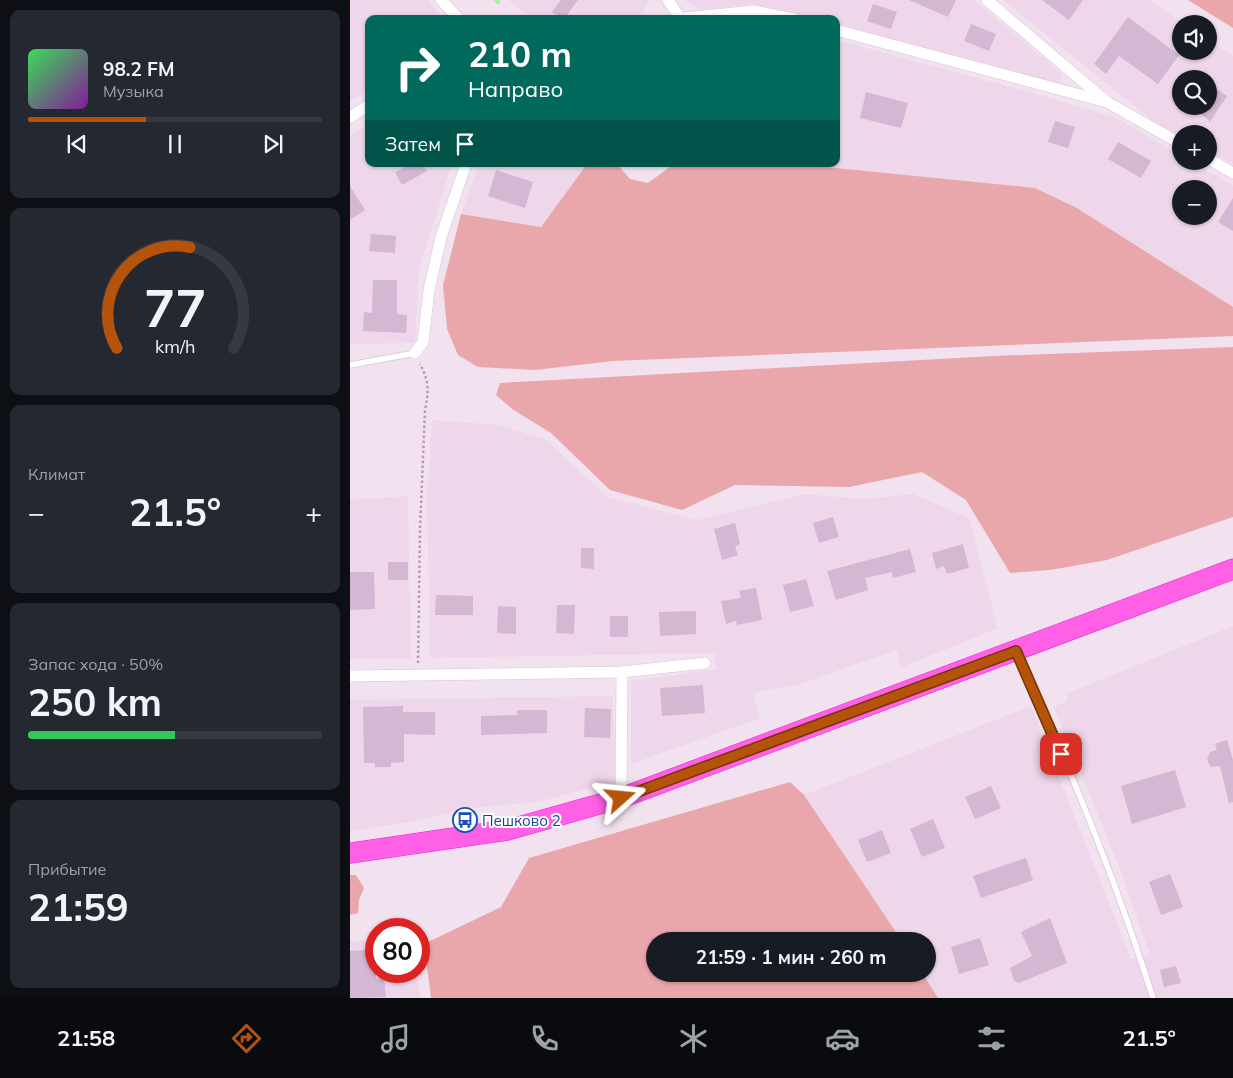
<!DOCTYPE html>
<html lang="ru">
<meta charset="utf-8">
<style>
:root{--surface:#171b24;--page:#242831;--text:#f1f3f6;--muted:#9ea1a6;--line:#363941;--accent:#b45309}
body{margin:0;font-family:Mulish,sans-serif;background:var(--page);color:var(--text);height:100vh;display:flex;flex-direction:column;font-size:19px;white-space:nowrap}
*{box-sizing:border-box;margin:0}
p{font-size:16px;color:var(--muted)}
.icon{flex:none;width:28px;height:28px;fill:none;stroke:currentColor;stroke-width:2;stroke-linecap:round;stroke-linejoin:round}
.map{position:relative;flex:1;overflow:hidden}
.side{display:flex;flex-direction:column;gap:10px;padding:10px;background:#0d0f14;width:350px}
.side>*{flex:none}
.top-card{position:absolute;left:15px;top:15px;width:475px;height:152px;border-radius:10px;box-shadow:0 1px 4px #0004;background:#00695c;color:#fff;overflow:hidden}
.controls{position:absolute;left:822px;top:15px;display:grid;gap:10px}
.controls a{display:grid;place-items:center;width:45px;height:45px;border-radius:50%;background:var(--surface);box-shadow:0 1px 4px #0004;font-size:25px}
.speed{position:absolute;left:15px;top:918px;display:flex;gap:10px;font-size:25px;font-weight:700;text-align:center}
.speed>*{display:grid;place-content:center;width:65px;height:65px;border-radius:50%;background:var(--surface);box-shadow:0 1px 4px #0004;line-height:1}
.speed .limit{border:8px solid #d22;background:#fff;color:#111}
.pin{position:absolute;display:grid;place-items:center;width:42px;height:42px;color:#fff;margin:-21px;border-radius:10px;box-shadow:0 2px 8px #0006}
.me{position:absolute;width:55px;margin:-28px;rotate:72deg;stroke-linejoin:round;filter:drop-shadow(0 0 4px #0008)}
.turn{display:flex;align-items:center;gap:18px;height:105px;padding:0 20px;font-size:22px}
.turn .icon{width:65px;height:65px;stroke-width:2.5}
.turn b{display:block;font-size:35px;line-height:42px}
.then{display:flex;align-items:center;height:48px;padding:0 20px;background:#0003;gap:10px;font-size:19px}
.big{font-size:38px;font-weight:700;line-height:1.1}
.side .tile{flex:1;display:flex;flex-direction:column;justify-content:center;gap:8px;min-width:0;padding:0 18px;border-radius:10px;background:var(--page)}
.side .dial{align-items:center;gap:0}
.dial svg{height:130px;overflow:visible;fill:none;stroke:var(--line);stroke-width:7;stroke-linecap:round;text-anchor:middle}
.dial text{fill:var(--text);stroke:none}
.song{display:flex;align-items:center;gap:15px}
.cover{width:60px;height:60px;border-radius:8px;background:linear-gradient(135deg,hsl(130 70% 55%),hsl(290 70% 35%))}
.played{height:5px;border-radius:2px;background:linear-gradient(90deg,var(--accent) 40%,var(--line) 40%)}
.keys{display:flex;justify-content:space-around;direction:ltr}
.heat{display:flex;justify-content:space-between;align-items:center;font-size:28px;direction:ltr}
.charge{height:8px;border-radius:4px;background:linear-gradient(90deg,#34c759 50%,var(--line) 0)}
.trip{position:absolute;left:296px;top:932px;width:290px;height:50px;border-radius:25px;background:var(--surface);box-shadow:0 1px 4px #0004;font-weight:700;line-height:50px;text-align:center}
.tabs{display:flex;height:80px;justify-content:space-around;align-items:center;background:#090b0e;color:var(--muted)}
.tabs .icon{width:35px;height:35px}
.tabs .selected{color:var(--accent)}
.tabs b{font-size:22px;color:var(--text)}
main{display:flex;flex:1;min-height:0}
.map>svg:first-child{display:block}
.residential{fill:#eed7ea;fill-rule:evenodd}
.green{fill:#eaa7ab}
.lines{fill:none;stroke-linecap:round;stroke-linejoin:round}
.stream{stroke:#a2f599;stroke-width:4.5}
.building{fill:#d4b7d2}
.lane-casing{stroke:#dcc1d8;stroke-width:7}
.street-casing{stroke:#dcc1d8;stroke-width:12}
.highway-casing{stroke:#e727d0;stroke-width:21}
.path{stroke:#c194bb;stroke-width:2.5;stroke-dasharray:2.5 2.5;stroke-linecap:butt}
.lane{stroke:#fff;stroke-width:5.5}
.street{stroke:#fff;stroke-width:11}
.highway{stroke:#ff60e6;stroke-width:20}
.route-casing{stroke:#753606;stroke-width:12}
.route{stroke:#b45309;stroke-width:9}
.labels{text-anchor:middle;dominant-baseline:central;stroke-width:4;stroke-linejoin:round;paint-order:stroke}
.transit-label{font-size:15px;fill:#164399;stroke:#fff;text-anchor:start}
</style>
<main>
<section class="side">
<div class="tile">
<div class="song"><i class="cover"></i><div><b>98.2 FM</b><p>Музыка</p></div></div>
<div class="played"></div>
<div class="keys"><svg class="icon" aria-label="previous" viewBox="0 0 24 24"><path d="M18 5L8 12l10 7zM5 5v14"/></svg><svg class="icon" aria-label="pause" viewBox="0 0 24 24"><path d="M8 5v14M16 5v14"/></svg><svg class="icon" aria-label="next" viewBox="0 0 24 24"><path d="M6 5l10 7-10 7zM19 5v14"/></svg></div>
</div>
<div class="tile dial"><svg viewBox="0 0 100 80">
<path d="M14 69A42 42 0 1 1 86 69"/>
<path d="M14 69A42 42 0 0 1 59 7" stroke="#b45309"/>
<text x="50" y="56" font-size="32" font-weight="700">77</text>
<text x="50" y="72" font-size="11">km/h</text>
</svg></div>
<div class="tile"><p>Климат</p>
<div class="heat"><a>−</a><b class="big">21.5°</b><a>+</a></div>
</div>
<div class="tile"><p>Запас хода · 50%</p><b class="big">250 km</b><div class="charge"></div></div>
<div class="tile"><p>Прибытие</p><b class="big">21:59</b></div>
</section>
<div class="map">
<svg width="883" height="998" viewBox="0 0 883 998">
<rect width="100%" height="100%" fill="#f2e2ef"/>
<g class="residential">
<polygon points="0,0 78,0 92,19 19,19 19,90 0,101"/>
<polygon points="159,0 299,0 291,16 266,19 181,19"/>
<polygon points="335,0 624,0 713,75 708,83 486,26 486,19 460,19 403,4 349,10"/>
<path d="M653,0H799L835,24H831V51H859V40L883,56V164L859,151V134H831V136L803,121ZM831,79H859V106H831Z"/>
<path d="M486,40L701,98L769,119L831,156V161H841L883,186V307L727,208L685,188L427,164H486ZM831,189H859V216H831Z"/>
<polygon points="19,124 19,164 102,164 69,270 65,343 0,344 0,135"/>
<polygon points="129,164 237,164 191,227 111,214"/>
<polygon points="82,420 149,425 197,440 257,497 347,520 455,494 513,499 563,494 619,518 648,628 550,668 547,650 444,686 403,693 410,718 281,764 281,681 367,669 364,653 80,658 77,495"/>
<polygon points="58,496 61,658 0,659 0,500"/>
<polygon points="883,626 883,998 588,998 573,974 578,974 578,941 552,941 454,795 681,706 781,959 800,954 767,862 704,707 717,701 716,694"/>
<polygon points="263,696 265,781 188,802 122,808 60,822 0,831 0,700"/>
<polygon points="26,940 26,971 67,971 70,998 0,998 0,941"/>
</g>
<g class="green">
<polygon points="838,0 883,0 883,28"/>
<polygon points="237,164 267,164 280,179 298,183 324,164 445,164 685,188 727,208 883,307 883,336 263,361 185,370 128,367 108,355 97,329 93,285 111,214 191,227"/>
<polygon points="883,347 883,517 757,560 700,570 660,573 616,500 572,472 499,487 385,485 332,510 260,490 201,433 162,409 146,395 150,383 644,356"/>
<polygon points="440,782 454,795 552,941 305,941 305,974 573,974 588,998 81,998 74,944 151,907 179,858"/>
<polygon points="0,875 6,875 14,888 9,900 8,913 0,915"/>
</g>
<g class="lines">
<polyline class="stream" points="146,0 148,2"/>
</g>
<g class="building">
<polygon points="211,0 228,0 214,19 202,12"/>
<polygon points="559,0 606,0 598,17"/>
<polygon points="692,0 733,0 719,20"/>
<polygon points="523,4 547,12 541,29 517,21"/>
<polygon points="778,17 829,55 808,84 769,56 756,74 744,64"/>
<polygon points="621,24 646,34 639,51 614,41"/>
<polygon points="859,84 877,96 859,123 859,120 838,106 859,106"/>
<polygon points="516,92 558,103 551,128 510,118"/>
<polygon points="705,121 725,127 718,148 698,142"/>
<polygon points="768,142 801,161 791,178 758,159"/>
<polygon points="61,164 73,164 77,171 52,185 45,172"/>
<polygon points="146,170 183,182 175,208 138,196"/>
<polygon points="0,186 15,210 0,220"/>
<polygon points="883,198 883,231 868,222"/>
<polygon points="21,234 46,236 45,253 19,251"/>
<polygon points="23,280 47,280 47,314 57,315 56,333 13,331 14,312 22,313"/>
<polygon points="483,517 489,537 469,543 463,523"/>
<polygon points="385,523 390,544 385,546 388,555 372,560 364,529"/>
<polygon points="613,544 619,568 597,574 594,566 586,569 582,553"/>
<polygon points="231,548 244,548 244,569 231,568"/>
<polygon points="560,549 566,572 543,578 542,572 515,578 518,590 486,600 477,571"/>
<rect x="38" y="562" width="20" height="18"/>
<polygon points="0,572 24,572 25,609 0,610"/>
<polygon points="456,579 464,606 440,612 433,585"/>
<polygon points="406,588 412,620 387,625 386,621 376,624 371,601 391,598 389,591"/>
<polygon points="86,595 123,596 123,615 85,615"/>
<polygon points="207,605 225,605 224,634 206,633"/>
<polygon points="148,606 166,607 166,634 147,633"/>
<polygon points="346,611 346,634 310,636 309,612"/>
<rect x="260" y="616" width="18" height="21"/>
<polygon points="353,685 355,713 312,716 310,688"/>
<polygon points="53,706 53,712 85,712 85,735 54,734 54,762 41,763 41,767 25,767 25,763 14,763 13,707"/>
<polygon points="235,708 261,709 260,738 234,737"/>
<polygon points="167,710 197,710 197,733 131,735 131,716 167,715"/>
<polygon points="877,740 883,760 883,802 879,803 870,766 860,767 857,759 860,752 867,750 865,744"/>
<polygon points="825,770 836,807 782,824 771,786"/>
<polygon points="641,786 651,808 625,819 615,797"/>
<polygon points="583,819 595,848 572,857 560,829"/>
<polygon points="532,830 541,853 517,862 508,840"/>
<polygon points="676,858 683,880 631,898 623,876"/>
<polygon points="820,874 833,907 811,915 799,882"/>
<polygon points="700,918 717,963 669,983 664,981 660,968 682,956 671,932"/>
<polygon points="630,938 639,965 609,974 601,947"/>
<polygon points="26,949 26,979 34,978 36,997 0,998 0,951"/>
<polygon points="826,966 831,983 814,987 810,970"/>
</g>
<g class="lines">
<defs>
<g id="lane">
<polyline points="0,365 65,353"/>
<path d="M667,653C719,764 766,881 803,998"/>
</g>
<g id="street">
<polyline points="91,0 109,19"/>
<polyline points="318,0 330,18"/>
<polyline points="637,0 757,102 831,144"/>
<polyline points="325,19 404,11 444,19"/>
<polyline points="486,30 757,102"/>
<polyline points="0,117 19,105"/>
<polyline points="859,159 883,173"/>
<polyline points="65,353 73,342 79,290 91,237 116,164"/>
<polyline points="0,676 272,672 355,663"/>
<polyline points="271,798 272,672"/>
</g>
<polyline id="highway" points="0,853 158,830 271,798 883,569"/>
</defs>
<use href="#lane" class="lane-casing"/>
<use href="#street" class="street-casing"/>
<use href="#highway" class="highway-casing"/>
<path class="path" d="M68,663L70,530L75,410C79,391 79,381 70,364"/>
<use href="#lane" class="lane"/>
<use href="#street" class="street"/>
<use href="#highway" class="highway"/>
</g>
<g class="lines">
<defs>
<polyline id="route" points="271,798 666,651 711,754"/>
</defs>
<use href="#route" class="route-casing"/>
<use href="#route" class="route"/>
</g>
<defs>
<symbol id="bus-ring" viewBox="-11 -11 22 22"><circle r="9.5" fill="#fff" stroke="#1a4fb4" stroke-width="1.5"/><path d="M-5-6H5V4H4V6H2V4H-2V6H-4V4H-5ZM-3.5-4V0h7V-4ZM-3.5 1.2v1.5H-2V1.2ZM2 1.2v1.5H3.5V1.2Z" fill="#1a4fb4"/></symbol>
</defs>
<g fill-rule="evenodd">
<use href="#bus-ring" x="101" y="806" width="28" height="28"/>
</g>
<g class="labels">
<g class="transit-label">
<text x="132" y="820">Пешково 2</text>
</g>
</g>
</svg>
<div class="controls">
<a><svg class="icon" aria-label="sound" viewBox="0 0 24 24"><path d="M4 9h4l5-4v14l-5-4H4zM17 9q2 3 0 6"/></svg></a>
<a><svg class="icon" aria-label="search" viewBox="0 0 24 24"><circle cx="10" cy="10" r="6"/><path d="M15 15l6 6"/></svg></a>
<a>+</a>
<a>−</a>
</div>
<div class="speed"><div class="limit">80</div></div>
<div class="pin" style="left:711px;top:754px;background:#d93025"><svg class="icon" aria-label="arrive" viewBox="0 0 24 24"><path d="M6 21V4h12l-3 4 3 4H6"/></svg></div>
<svg class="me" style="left:271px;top:798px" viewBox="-20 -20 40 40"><path d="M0-17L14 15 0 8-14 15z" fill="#b45309" stroke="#fff" stroke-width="4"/></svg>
<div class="trip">21:59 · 1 мин · 260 m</div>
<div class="top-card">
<div class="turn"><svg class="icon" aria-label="right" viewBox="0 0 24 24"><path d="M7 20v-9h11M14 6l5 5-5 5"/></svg><div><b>210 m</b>Направо</div></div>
<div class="then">Затем<svg class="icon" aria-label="arrive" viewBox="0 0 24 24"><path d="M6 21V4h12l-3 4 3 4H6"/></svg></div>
</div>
</div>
</main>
<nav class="tabs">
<b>21:58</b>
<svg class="icon selected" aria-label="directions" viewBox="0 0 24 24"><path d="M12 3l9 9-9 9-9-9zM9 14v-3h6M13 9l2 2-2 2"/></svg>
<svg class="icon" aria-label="music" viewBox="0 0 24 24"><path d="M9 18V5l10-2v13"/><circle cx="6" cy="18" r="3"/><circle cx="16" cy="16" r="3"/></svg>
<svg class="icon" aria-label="phone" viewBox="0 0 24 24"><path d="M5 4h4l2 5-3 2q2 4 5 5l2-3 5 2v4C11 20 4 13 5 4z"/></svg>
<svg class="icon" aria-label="climate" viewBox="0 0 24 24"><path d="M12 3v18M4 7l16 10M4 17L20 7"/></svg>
<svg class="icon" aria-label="car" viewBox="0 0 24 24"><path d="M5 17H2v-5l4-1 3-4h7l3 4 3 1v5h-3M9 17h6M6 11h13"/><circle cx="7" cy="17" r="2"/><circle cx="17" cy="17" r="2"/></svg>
<svg class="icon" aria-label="filters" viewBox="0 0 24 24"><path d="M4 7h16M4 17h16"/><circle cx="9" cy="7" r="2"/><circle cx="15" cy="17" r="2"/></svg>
<b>21.5°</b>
</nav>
